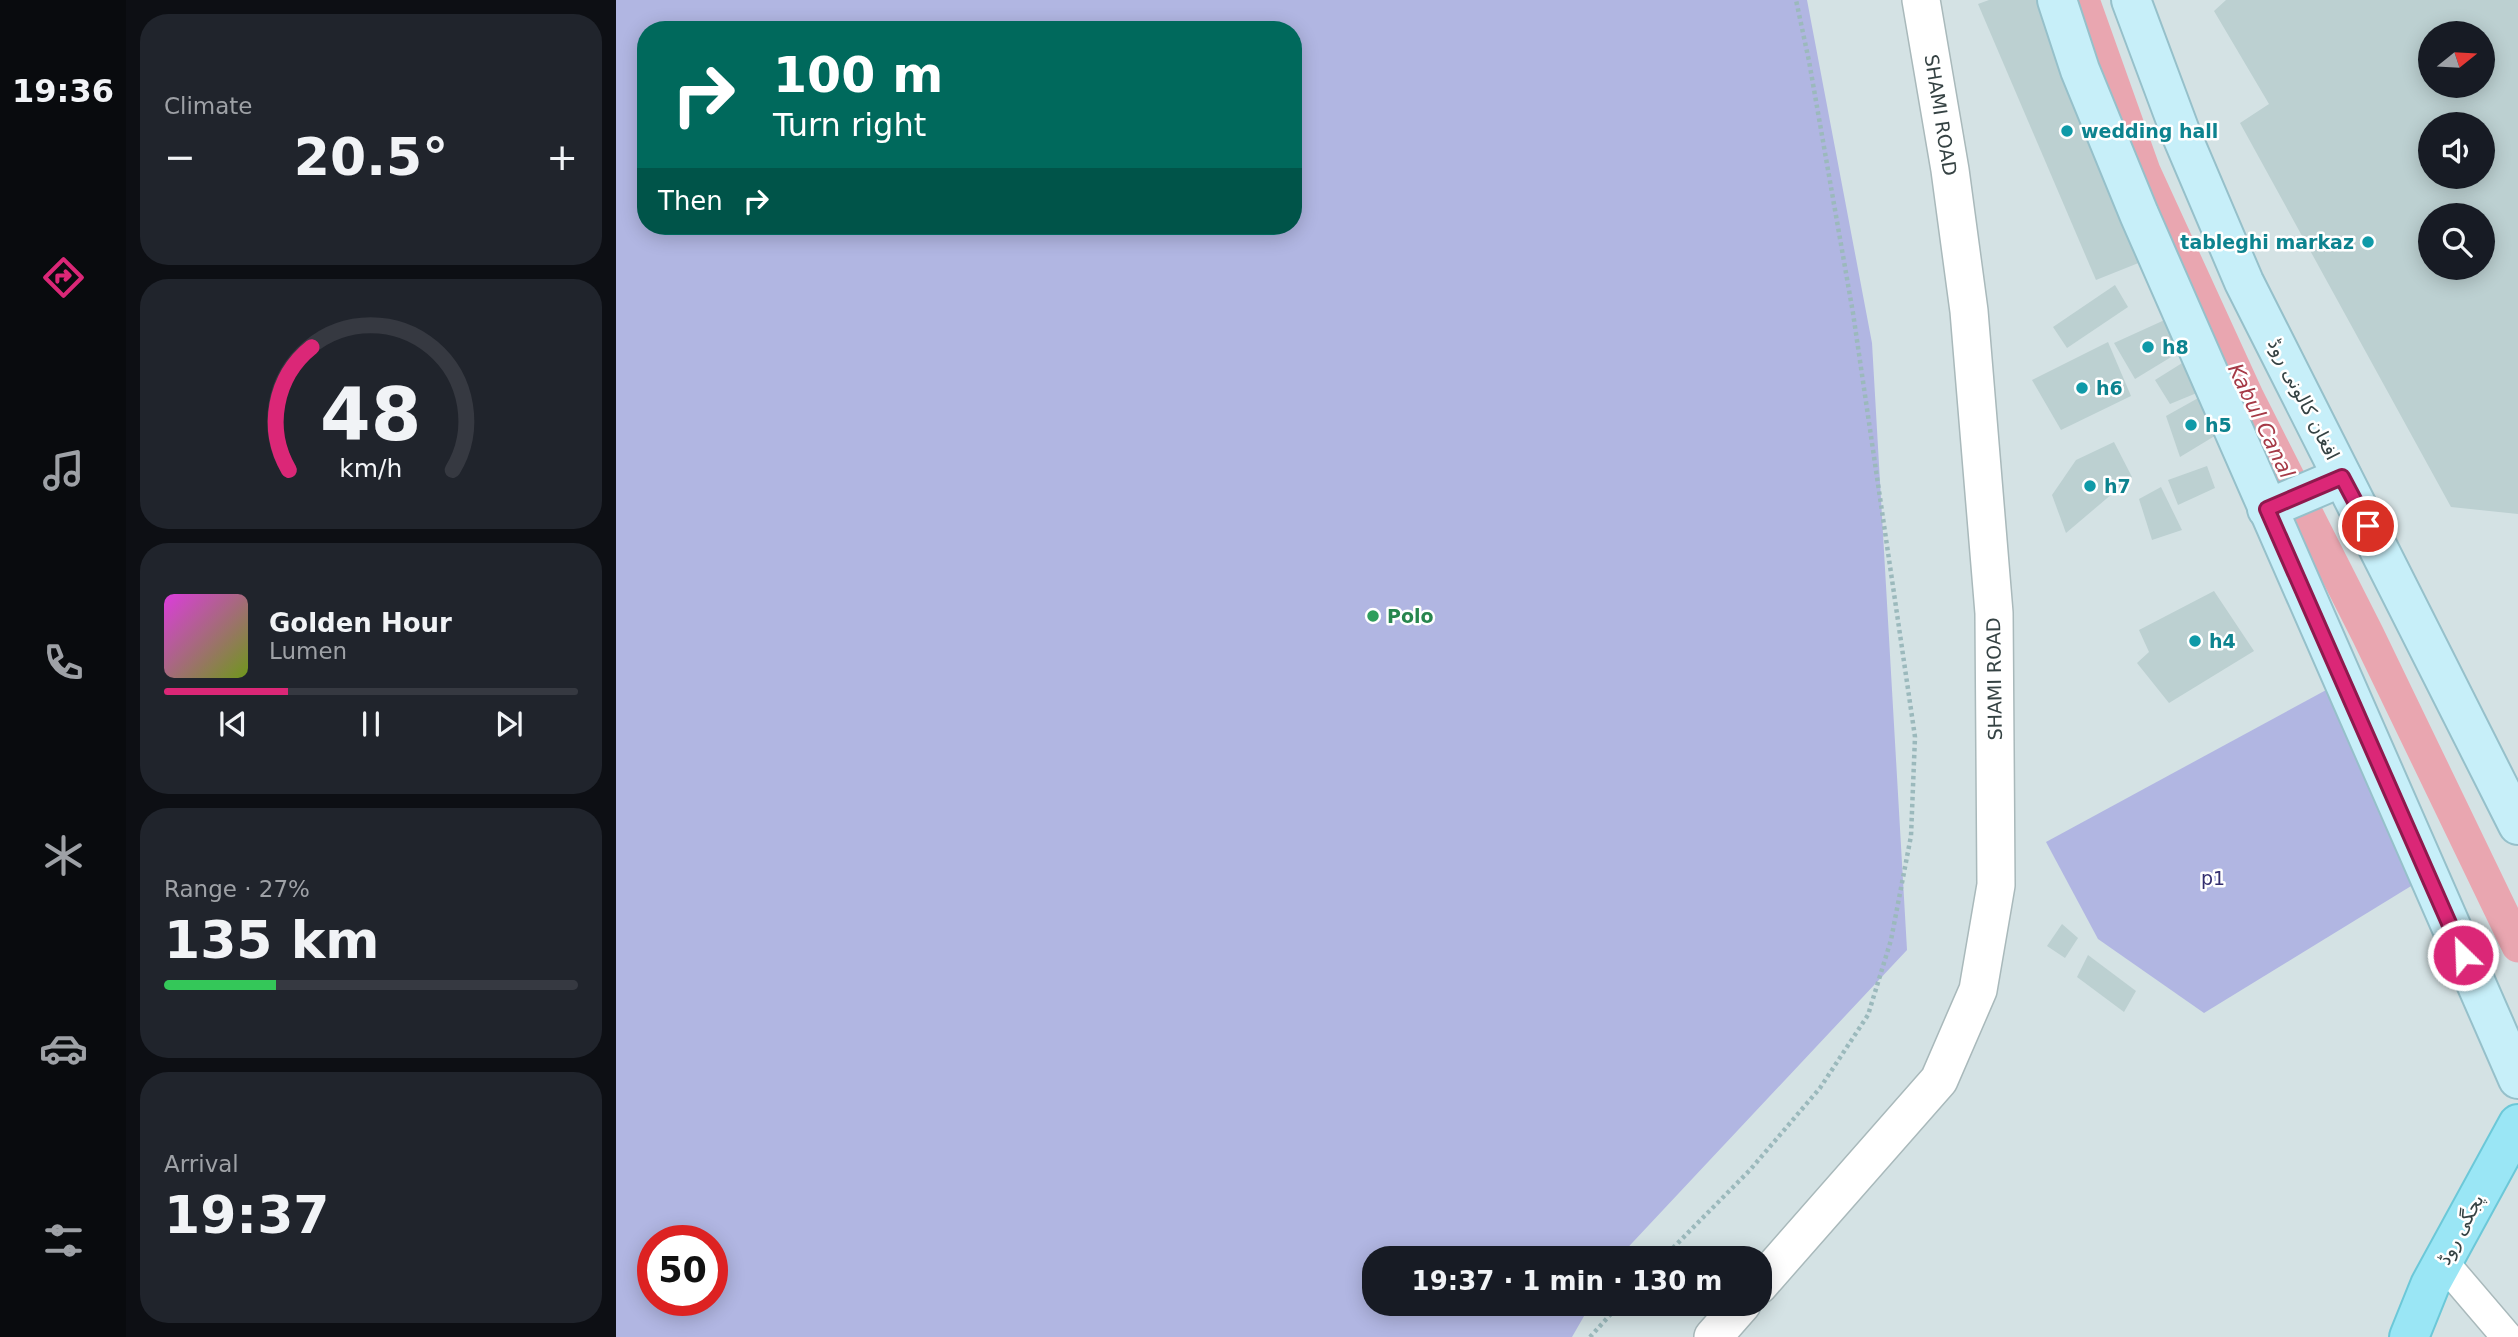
<!DOCTYPE html>
<meta charset="utf-8">
<style>
:root{--surface:#171b24;--page:#20242c;--text:#f1f3f6;--muted:#9ea1a6;--line:#363941;--accent:#db2777}
body{margin:0;font-family:"DejaVu Sans","Noto Naskh Arabic",sans-serif;background:var(--page);color:var(--text);height:100vh;display:flex;flex-direction:column;font-size:26px;white-space:nowrap}
*{box-sizing:border-box;margin:0}
p{font-size:23px;color:var(--muted)}
.icon{flex:none;width:38px;height:38px;fill:none;stroke:currentColor;stroke-width:2;stroke-linecap:round;stroke-linejoin:round}
.map{position:relative;flex:1;overflow:hidden}
.side{display:flex;flex-direction:column;gap:14px;padding:14px;background:#0d0f14;width:490px}
.side>*{flex:none}
.top-card{position:absolute;left:21px;top:21px;width:665px;height:214px;border-radius:28px;box-shadow:0 4px 18px #0003;background:#00695c;color:#fff;overflow:hidden}
.needle{width:46px;rotate:72deg}
.tools{position:absolute;left:1802px;top:21px;display:grid;gap:14px}
.tools a{display:grid;place-items:center;width:77px;height:77px;border-radius:50%;background:var(--surface);box-shadow:0 4px 18px #0003;font-size:35px}
.speed{position:absolute;left:21px;top:1225px;display:flex;gap:14px;font-size:35px;font-weight:700;text-align:center}
.speed>*{display:grid;place-content:center;width:91px;height:91px;border-radius:50%;background:var(--surface);box-shadow:0 4px 18px #0003;line-height:1}
.speed .limit{border:10px solid #d22;background:#fff;color:#111}
.pin{position:absolute;display:grid;place-items:center;width:60px;height:60px;color:#fff;margin:-30px;border:4px solid #fff;border-radius:50%;box-shadow:0 2px 7px #0007}
.me{position:absolute;width:77px;margin:-38px;rotate:336deg;stroke-linejoin:round;filter:drop-shadow(0 0 5px #0008)}
.turn{display:flex;align-items:center;gap:24px;height:147px;padding:0 21px;font-size:32px}
.turn .icon{width:91px;height:91px;stroke-width:2.5}
.turn b{display:block;font-size:49px;line-height:60px}
.then{display:flex;align-items:center;height:66px;padding:0 21px;background:#0003;gap:14px;font-size:26px}
.big{font-size:52px;font-weight:700;line-height:1.1}
.side .widget{flex:1;display:flex;flex-direction:column;justify-content:center;gap:10px;min-width:0;padding:0 24px;border-radius:28px;background:var(--page)}
.side .dial{align-items:center;gap:0}
.dial svg{height:182px;overflow:visible;fill:none;stroke:var(--line);stroke-width:7;stroke-linecap:round;text-anchor:middle}
.dial text{fill:var(--text);stroke:none}
.song{display:flex;align-items:center;gap:21px}
.cover{width:84px;height:84px;border-radius:10px;background:linear-gradient(135deg,hsl(300 70% 55%),hsl(80 70% 35%))}
.played{height:7px;border-radius:4px;background:linear-gradient(90deg,var(--accent) 30%,var(--line) 30%)}
.keys{display:flex;justify-content:space-around;direction:ltr}
.heat{display:flex;justify-content:space-between;align-items:center;font-size:38px;direction:ltr}
.charge{height:10px;border-radius:5px;background:linear-gradient(90deg,#34c759 27%,var(--line) 0)}
.trip{position:absolute;left:746px;top:1246px;width:410px;height:70px;border-radius:28px;background:var(--surface);box-shadow:0 4px 18px #0003;font-weight:700;line-height:70px;text-align:center}
main{display:flex;flex:1;min-height:0}
.dock{display:flex;flex-direction:column;width:126px;justify-content:space-around;align-items:center;background:#090b0e;color:var(--muted)}
.dock .icon{width:49px;height:49px}
.dock .active{color:var(--accent)}
.dock b{font-size:32px;color:var(--text)}
.map>svg:first-child{display:block}
.residential{fill:#d4e2e4;fill-rule:evenodd}
.green{fill:#b1b6e2;fill-rule:evenodd}
.lines{fill:none;stroke-linecap:round;stroke-linejoin:round}
.canal{stroke:#e9a6b0;stroke-width:33}
.building{fill:#bcd0d1;fill-rule:evenodd}
.minor-casing{stroke:#a9b9bb;stroke-width:33}
.tertiary-casing{stroke:#a9b9bb;stroke-width:40}
.secondary-casing{stroke:#96c0ca;stroke-width:42}
.primary-casing{stroke:#6cc8d8;stroke-width:42}
.path{stroke:#9bb9bc;stroke-width:4.5;stroke-dasharray:3.5 3.5;stroke-linecap:butt}
.minor{stroke:#fff;stroke-width:30}
.tertiary{stroke:#fff;stroke-width:37}
.secondary{stroke:#c7eff9;stroke-width:38}
.primary{stroke:#9ae6f5;stroke-width:38}
.route-casing{stroke:#8e194d;stroke-width:18}
.route{stroke:#db2777;stroke-width:12}
.culture-dot{fill:#0f9aa8;stroke:#fff;stroke-width:2.5}
.leisure-dot{fill:#2e9e5b;stroke:#fff;stroke-width:2.5}
.labels{text-anchor:middle;dominant-baseline:central;stroke-width:5;stroke-linejoin:round;paint-order:stroke}
.street-label{font-size:19px;fill:#354243;stroke:#fff}
.culture-label{font-size:19px;font-weight:bold;fill:#0d838f;stroke:#fff;text-anchor:start}
.leisure-label{font-size:19px;font-weight:bold;fill:#27864d;stroke:#fff;text-anchor:start}
.park-label{font-size:19px;fill:#332e6f;stroke:#fff}
.water-label{font-size:21px;font-style:italic;fill:#a53946;stroke:#fff}
</style>
<main>
<nav class="dock">
<b>19:36</b>
<svg class="icon active" aria-label="directions" viewBox="0 0 24 24"><path d="M12 3l9 9-9 9-9-9zM9 14v-3h6M13 9l2 2-2 2"/></svg>
<svg class="icon" aria-label="music" viewBox="0 0 24 24"><path d="M9 18V5l10-2v13"/><circle cx="6" cy="18" r="3"/><circle cx="16" cy="16" r="3"/></svg>
<svg class="icon" aria-label="phone" viewBox="0 0 24 24"><path d="M5 4h4l2 5-3 2q2 4 5 5l2-3 5 2v4C11 20 4 13 5 4z"/></svg>
<svg class="icon" aria-label="climate" viewBox="0 0 24 24"><path d="M12 3v18M4 7l16 10M4 17L20 7"/></svg>
<svg class="icon" aria-label="car" viewBox="0 0 24 24"><path d="M5 17H2v-5l4-1 3-4h7l3 4 3 1v5h-3M9 17h6M6 11h13"/><circle cx="7" cy="17" r="2"/><circle cx="17" cy="17" r="2"/></svg>
<svg class="icon" aria-label="filters" viewBox="0 0 24 24"><path d="M4 7h16M4 17h16"/><circle cx="9" cy="7" r="2"/><circle cx="15" cy="17" r="2"/></svg>
</nav>
<section class="side">
<div class="widget"><p>Climate</p>
<div class="heat"><a>−</a><b class="big">20.5°</b><a>+</a></div>
</div>
<div class="widget dial"><svg viewBox="0 0 100 80">
<path d="M14 69A42 42 0 1 1 86 69"/>
<path d="M14 69A42 42 0 0 1 24 15" stroke="#db2777"/>
<text x="50" y="56" font-size="32" font-weight="700">48</text>
<text x="50" y="72" font-size="11">km/h</text>
</svg></div>
<div class="widget">
<div class="song"><i class="cover"></i><div><b>Golden Hour</b><p>Lumen</p></div></div>
<div class="played"></div>
<div class="keys"><svg class="icon" aria-label="previous" viewBox="0 0 24 24"><path d="M18 5L8 12l10 7zM5 5v14"/></svg><svg class="icon" aria-label="pause" viewBox="0 0 24 24"><path d="M8 5v14M16 5v14"/></svg><svg class="icon" aria-label="next" viewBox="0 0 24 24"><path d="M6 5l10 7-10 7zM19 5v14"/></svg></div>
</div>
<div class="widget"><p>Range · 27%</p><b class="big">135 km</b><div class="charge"></div></div>
<div class="widget"><p>Arrival</p><b class="big">19:37</b></div>
</section>
<div class="map">
<svg width="1902" height="1337" viewBox="0 0 1902 1337">
<rect width="100%" height="100%" fill="#e5eff1"/>
<path class="residential" d="M0,0H1902V1337H0ZM30,30H677V226H30ZM1815,33H1867V86H1815ZM1815,124H1867V177H1815ZM1815,215H1867V268H1815ZM37,1241H96V1300H37ZM758,1258H1143V1304H758Z"/>
<g class="green">
<path d="M0,0H1191L1256,343L1291,950L1002,1258H758V1304H975L956,1337H0ZM30,30H677V226H30ZM37,1241H96V1300H37Z"/>
<polygon points="1712,689 1800,883 1588,1013 1482,939 1430,842"/>
</g>
<g class="lines">
<polyline class="canal" points="1467,0 1528,171 1632,398 1752,635 1902,946"/>
</g>
<g class="building">
<polygon points="1373,0 1434,0 1535,258 1480,280 1362,4"/>
<path d="M1610,0H1902V514L1835,507L1624,123L1653,104L1598,11ZM1815,33H1867V86H1815ZM1815,124H1867V177H1815ZM1815,215H1867V268H1815Z"/>
<polygon points="1499,285 1512,307 1451,348 1437,327"/>
<polygon points="1553,318 1565,351 1519,379 1498,343"/>
<polygon points="1492,342 1515,396 1445,430 1416,380"/>
<polygon points="1571,360 1588,390 1554,404 1539,380"/>
<polygon points="1584,397 1602,434 1564,457 1550,416"/>
<polygon points="1498,442 1516,477 1450,533 1436,495 1460,460"/>
<polygon points="1591,466 1599,488 1562,505 1552,480"/>
<polygon points="1545,487 1566,530 1536,540 1523,499"/>
<polygon points="1598,591 1638,651 1553,703 1521,663 1533,652 1523,630"/>
<polygon points="1446,924 1462,938 1449,958 1431,946"/>
<polygon points="1472,955 1520,991 1508,1012 1461,977"/>
</g>
<g class="lines">
<defs>
<polyline id="minor" points="1827,1262 1891,1337"/>
<g id="tertiary">
<polyline points="1143,1285 1323,1080 1362,990 1380,885 1378,613 1353,311 1334,170 1305,0"/>
<polyline points="1097,1337 1126,1304"/>
</g>
<g id="secondary">
<polyline points="1441,0 1464,70 1523,214 1902,1079"/>
<polyline points="1515,0 1565,134 1628,282 1902,825"/>
<polyline points="1651,509 1726,477"/>
</g>
<polyline id="primary" points="1793,1337 1814,1285 1902,1124"/>
</defs>
<use href="#minor" class="minor-casing"/>
<use href="#tertiary" class="tertiary-casing"/>
<use href="#secondary" class="secondary-casing"/>
<use href="#primary" class="primary-casing"/>
<g class="path">
<polyline points="1047,1258 1134,1170 1204,1088 1252,1015 1275,940 1295,836 1299,737 1237,313 1193,61 1180,0"/>
<polyline points="974,1337 1004,1304"/>
</g>
<use href="#minor" class="minor"/>
<use href="#tertiary" class="tertiary"/>
<use href="#secondary" class="secondary"/>
<use href="#primary" class="primary"/>
</g>
<g class="lines">
<defs>
<polyline id="route" points="1752,526 1726,477 1651,509 1847,955"/>
</defs>
<use href="#route" class="route-casing"/>
<use href="#route" class="route"/>
</g>
<g class="culture-dot">
<circle cx="1451" cy="131" r="7"/>
<circle cx="1752" cy="242" r="7"/>
<circle cx="1532" cy="347" r="7"/>
<circle cx="1466" cy="388" r="7"/>
<circle cx="1575" cy="425" r="7"/>
<circle cx="1474" cy="486" r="7"/>
<circle cx="1579" cy="641" r="7"/>
</g>
<circle class="leisure-dot" cx="757" cy="616" r="7"/>
<g class="labels">
<g class="street-label">
<text transform="translate(1325 115) rotate(81)">SHAMI ROAD</text>
<text transform="translate(1688 399) rotate(63)">افغان کالونی روڈ</text>
<text transform="translate(1378 679) rotate(-91)">SHAMI ROAD</text>
<text transform="translate(1844 1229) rotate(-62)">پجگی روڈ</text>
</g>
<g class="culture-label">
<text x="1465" y="131">wedding hall</text>
<text x="1738" y="242" text-anchor="end">tableghi markaz</text>
<text x="1546" y="347">h8</text>
<text x="1480" y="388">h6</text>
<text x="1589" y="425">h5</text>
<text x="1488" y="486">h7</text>
<text x="1593" y="641">h4</text>
</g>
<g class="leisure-label">
<text x="771" y="616">Polo</text>
</g>
<g class="park-label">
<text x="1597" y="878">p1</text>
</g>
<g class="water-label">
<text transform="translate(1645 421) rotate(64)">Kabul Canal</text>
</g>
</g>
</svg>
<div class="tools">
<a><svg class="needle" viewBox="-14 -14 28 28"><path d="M0-13l5 13h-10z" fill="#e53935"/><path d="M0 13l5-13h-10z" fill="#9ea1a6"/></svg></a>
<a><svg class="icon" aria-label="sound" viewBox="0 0 24 24"><path d="M4 9h4l5-4v14l-5-4H4zM17 9q2 3 0 6"/></svg></a>
<a><svg class="icon" aria-label="search" viewBox="0 0 24 24"><circle cx="10" cy="10" r="6"/><path d="M15 15l6 6"/></svg></a>
</div>
<div class="speed"><div class="limit">50</div></div>
<div class="pin" style="left:1752px;top:526px;background:#d93025"><svg class="icon" aria-label="arrive" viewBox="0 0 24 24"><path d="M6 21V4h12l-3 4 3 4H6"/></svg></div>
<svg class="me" style="left:1847px;top:955px" viewBox="-20 -20 40 40"><circle r="17" fill="#db2777" stroke="#fff" stroke-width="3"/><path d="M0-11L8 9 0 5-8 9z" fill="#fff"/></svg>
<div class="trip">19:37 · 1 min · 130 m</div>
<div class="top-card">
<div class="turn"><svg class="icon" aria-label="right" viewBox="0 0 24 24"><path d="M7 20v-9h11M14 6l5 5-5 5"/></svg><div><b>100 m</b>Turn right</div></div>
<div class="then">Then<svg class="icon" aria-label="right" viewBox="0 0 24 24"><path d="M7 20v-9h11M14 6l5 5-5 5"/></svg></div>
</div>
</div>
</main>
